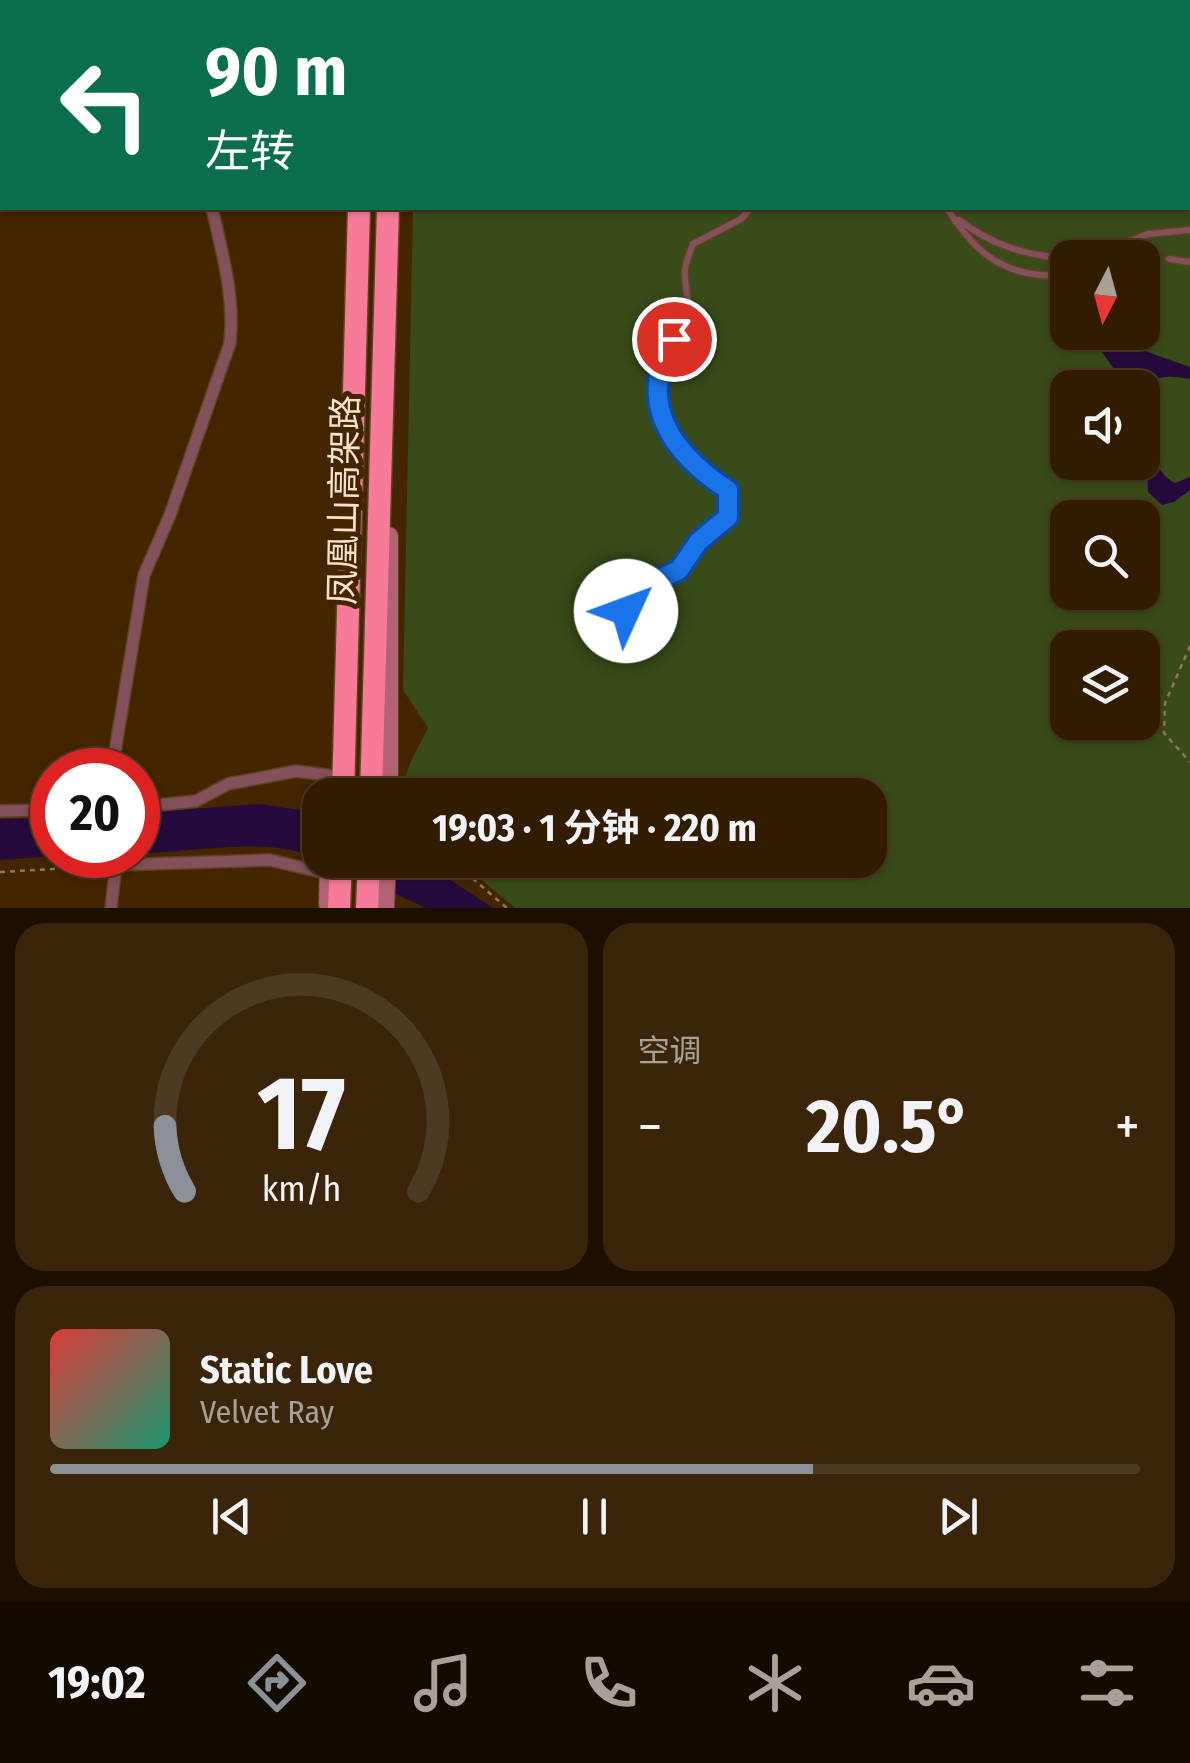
<!DOCTYPE html>
<html lang="zh">
<meta charset="utf-8">
<style>
:root{--surface:#321c00;--page:#3a250a;--text:#f1f3f6;--muted:#a8a199;--line:#4d3a22;--accent:#8c9099}
body{margin:0;font-family:"Fira Sans Condensed","Noto Sans SC",sans-serif;background:var(--page);color:var(--text);height:100vh;display:flex;flex-direction:column;font-size:38px;white-space:nowrap}
*{box-sizing:border-box;margin:0}
p{font-size:32px;color:var(--muted)}
.icon{flex:none;width:55px;height:55px;fill:none;stroke:currentColor;stroke-width:2;stroke-linecap:round;stroke-linejoin:round}
.map{position:relative;height:908px;overflow:hidden}
.panel{display:flex;flex-direction:column;gap:15px;padding:15px;background:#1c0f00;flex:1}
.panel>*{flex:none}
.top-card{position:absolute;left:0px;top:0px;width:1190px;height:210px;box-shadow:0 2px 8px #0004,0 0 0 2px var(--line);background:#0b6e4f;color:#fff;overflow:hidden}
.needle{width:65px;rotate:186deg}
.tools{position:absolute;left:1050px;top:240px;display:grid;gap:20px}
.tools a{display:grid;place-items:center;width:110px;height:110px;border-radius:20px;background:var(--surface);box-shadow:0 2px 8px #0004,0 0 0 2px var(--line);font-size:50px}
.speed{position:absolute;left:30px;top:748px;display:flex;gap:20px;font-size:50px;font-weight:700;text-align:center}
.speed>*{display:grid;place-content:center;width:130px;height:130px;border-radius:50%;background:var(--surface);box-shadow:0 2px 8px #0004,0 0 0 2px var(--line);line-height:1}
.speed .limit{border:15px solid #d22;background:#fff;color:#111}
.pin{position:absolute;display:grid;place-items:center;width:85px;height:85px;color:#fff;margin:-42px;border:5px solid #fff;border-radius:50%;box-shadow:0 2px 10px #0007}
.me{position:absolute;width:110px;margin:-55px;rotate:47deg;stroke-linejoin:round;filter:drop-shadow(0 0 8px #0008)}
.turn{display:flex;align-items:center;gap:35px;height:210px;padding:0 40px;font-size:45px}
.turn .icon{width:130px;height:130px;stroke-width:2.5}
.turn b{display:block;font-size:70px;line-height:85px}
.big{font-size:75px;font-weight:700;line-height:1.1}
.panel .card{flex:1;display:flex;flex-direction:column;justify-content:center;gap:15px;min-width:0;padding:0 35px;border-radius:30px;background:var(--page)}
.panel .dial{align-items:center;gap:0}
.dial svg{height:260px;overflow:visible;fill:none;stroke:var(--line);stroke-width:7;stroke-linecap:round;text-anchor:middle}
.dial text{fill:var(--text);stroke:none}
.song{display:flex;align-items:center;gap:30px}
.cover{width:120px;height:120px;border-radius:15px;background:linear-gradient(135deg,hsl(0 70% 55%),hsl(160 70% 35%))}
.played{height:10px;border-radius:5px;background:linear-gradient(90deg,var(--accent) 70%,var(--line) 70%)}
.keys{display:flex;justify-content:space-around;direction:ltr}
.heat{display:flex;justify-content:space-between;align-items:center;font-size:55px;direction:ltr}
.panel .tiles{flex:1;display:grid;gap:15px;grid-template-columns:1fr 1fr}
.card:last-child{grid-column:span 2}
.trip{position:absolute;left:302px;top:778px;width:585px;height:100px;border-radius:30px;background:var(--surface);box-shadow:0 2px 8px #0004,0 0 0 2px var(--line);font-weight:700;line-height:100px;text-align:center}
.tab-bar{display:flex;height:160px;justify-content:space-around;align-items:center;background:#140b00;color:var(--muted)}
.tab-bar .icon{width:70px;height:70px}
.tab-bar .current{color:var(--accent)}
.tab-bar b{font-size:45px;color:var(--text)}
.map>svg:first-child{display:block}
.green{fill:#394b19;fill-rule:evenodd}
.water{fill:#270a3d}
.lines{fill:none;stroke-linecap:round;stroke-linejoin:round}
.lane-casing{stroke:#5f4321;stroke-width:9}
.street-casing{stroke:#5f4321;stroke-width:14}
.secondary-casing{stroke:#5f4321;stroke-width:20}
.highway-casing{stroke:#5f4321;stroke-width:25}
.path{stroke:#90775a;stroke-width:2.5;stroke-dasharray:5 5;stroke-linecap:butt}
.lane{stroke:#83505b;stroke-width:6}
.street{stroke:#83505b;stroke-width:11}
.secondary{stroke:#b26274;stroke-width:18}
.highway{stroke:#f77a99;stroke-width:22}
.route-casing{stroke:#114b97;stroke-width:25}
.route{stroke:#1a73e8;stroke-width:18}
.labels{text-anchor:middle;dominant-baseline:central;stroke-width:10;stroke-linejoin:round;paint-order:stroke}
.street-label{font-size:35px;fill:#f5e1ce;stroke:#432500}
</style>
<div class="map">
<svg width="1190" height="908" viewBox="0 0 1190 908">
<rect width="100%" height="100%" fill="#432500"/>
<path class="green" d="M417,0H1190V908H515L458,860H870V795H403C403,770 417,751 428,728L403,690L413,208H1188V2ZM1068,258H1142V332H1068ZM1068,388H1142V462H1068ZM1068,518H1142V592H1068ZM1068,648H1142V722H1068Z"/>
<g class="water">
<path d="M1114,340L1190,367V379C1152,372 1146,380 1143,416L1142,388L1127,387L1101,351L1103,346Z"/>
<path d="M1143,424C1147,444 1157,475 1175,483L1190,477V490L1174,502L1162,505L1148,492C1148,470 1142,448 1143,424Z"/>
<path d="M260,804L320,813V859C265,835 195,853 138,853V813Z"/>
<polygon points="52,818 52,855 68,855 0,860 0,819"/>
<polygon points="323,860 420,860 493,908 426,908"/>
</g>
<g class="lines">
<defs>
<g id="lane">
<polyline points="858,2 859,0"/>
<polyline points="872,2 872,0"/>
<polyline points="898,2 898,0"/>
<polyline points="1188,16 1190,16"/>
<path d="M947,208C976,256 1009,280 1068,275"/>
<path d="M959,220C992,245 1026,256 1068,258"/>
<polyline points="1088,258 1148,234 1190,230"/>
<polyline points="1169,259 1190,262"/>
<path d="M619,631L634,591L679,570L698,542L728,517V490C680,458 649,423 662,361C665,346 679,335 685,320C691,304 685,290 685,274C684,264 690,253 693,244L741,219L751,208"/>
</g>
<g id="street">
<polyline points="162,0 162,2"/>
<path d="M112,770L144,575L170,515L230,343C235,296 222,253 212,208"/>
<polyline points="138,807 196,801 228,784 296,771 334,776"/>
<polyline points="0,811 52,810"/>
<polyline points="116,865 270,860 329,874"/>
<polyline points="111,908 117,855"/>
</g>
<g id="secondary">
<polyline points="389,795 389,536"/>
<polyline points="328,904 329,860"/>
<polyline points="385,908 387,860"/>
</g>
<g id="highway">
<polyline points="364,2 364,0"/>
<polyline points="395,2 395,0"/>
<polyline points="343,795 359,208"/>
<polyline points="371,795 388,208"/>
<polyline points="339,908 341,860"/>
<polyline points="367,908 369,860"/>
</g>
</defs>
<use href="#lane" class="lane-casing"/>
<use href="#street" class="street-casing"/>
<use href="#secondary" class="secondary-casing"/>
<use href="#highway" class="highway-casing"/>
<g class="path">
<polyline points="1188,65 1190,65"/>
<polyline points="1190,646 1165,703 1164,733 1190,762"/>
<polyline points="437,860 472,878 507,908"/>
<polyline points="0,872 105,866"/>
</g>
<use href="#lane" class="lane"/>
<use href="#street" class="street"/>
<use href="#secondary" class="secondary"/>
<use href="#highway" class="highway"/>
</g>
<g class="lines">
<defs>
<path id="route" d="M626,611L634,591L679,570L698,542L728,517V490C674,455 634,403 674,339"/>
</defs>
<use href="#route" class="route-casing"/>
<use href="#route" class="route"/>
</g>
<g class="labels">
<g class="street-label">
<text transform="translate(344 500) rotate(-89)">凤凰山高架路</text>
</g>
</g>
</svg>
<div class="tools">
<a><svg class="needle" viewBox="-14 -14 28 28"><path d="M0-13l5 13h-10z" fill="#e53935"/><path d="M0 13l5-13h-10z" fill="#a8a199"/></svg></a>
<a><svg class="icon" aria-label="sound" viewBox="0 0 24 24"><path d="M4 9h4l5-4v14l-5-4H4zM17 9q2 3 0 6"/></svg></a>
<a><svg class="icon" aria-label="search" viewBox="0 0 24 24"><circle cx="10" cy="10" r="6"/><path d="M15 15l6 6"/></svg></a>
<a><svg class="icon" aria-label="layers" viewBox="0 0 24 24"><path d="M12 4l9 5-9 5-9-5zM3 14l9 5 9-5"/></svg></a>
</div>
<div class="speed"><div class="limit">20</div></div>
<div class="pin" style="left:674px;top:339px;background:#d93025"><svg class="icon" aria-label="arrive" viewBox="0 0 24 24"><path d="M6 21V4h12l-3 4 3 4H6"/></svg></div>
<svg class="me" style="left:626px;top:611px" viewBox="-20 -20 40 40"><circle r="19" fill="#fff"/><path d="M0-13L10 11 0 6-10 11z" fill="#1a73e8"/></svg>
<div class="trip">19:03 · 1 分钟 · 220 m</div>
<div class="top-card">
<div class="turn"><svg class="icon" aria-label="left" viewBox="0 0 24 24"><path d="M17 20v-9H6M10 6l-5 5 5 5"/></svg><div><b>90 m</b>左转</div></div>
</div>
</div>
<section class="panel">
<div class="tiles">
<div class="card dial"><svg viewBox="0 0 100 80">
<path d="M14 69A42 42 0 1 1 86 69"/>
<path d="M14 69A42 42 0 0 1 8 49" stroke="#8c9099"/>
<text x="50" y="56" font-size="32" font-weight="700">17</text>
<text x="50" y="72" font-size="11">km/h</text>
</svg></div>
<div class="card"><p>空调</p>
<div class="heat"><a>−</a><b class="big">20.5°</b><a>+</a></div>
</div>
<div class="card">
<div class="song"><i class="cover"></i><div><b>Static Love</b><p>Velvet Ray</p></div></div>
<div class="played"></div>
<div class="keys"><svg class="icon" aria-label="previous" viewBox="0 0 24 24"><path d="M18 5L8 12l10 7zM5 5v14"/></svg><svg class="icon" aria-label="pause" viewBox="0 0 24 24"><path d="M8 5v14M16 5v14"/></svg><svg class="icon" aria-label="next" viewBox="0 0 24 24"><path d="M6 5l10 7-10 7zM19 5v14"/></svg></div>
</div>
</div>
</section>
<nav class="tab-bar">
<b>19:02</b>
<svg class="icon current" aria-label="directions" viewBox="0 0 24 24"><path d="M12 3l9 9-9 9-9-9zM9 14v-3h6M13 9l2 2-2 2"/></svg>
<svg class="icon" aria-label="music" viewBox="0 0 24 24"><path d="M9 18V5l10-2v13"/><circle cx="6" cy="18" r="3"/><circle cx="16" cy="16" r="3"/></svg>
<svg class="icon" aria-label="phone" viewBox="0 0 24 24"><path d="M5 4h4l2 5-3 2q2 4 5 5l2-3 5 2v4C11 20 4 13 5 4z"/></svg>
<svg class="icon" aria-label="climate" viewBox="0 0 24 24"><path d="M12 3v18M4 7l16 10M4 17L20 7"/></svg>
<svg class="icon" aria-label="car" viewBox="0 0 24 24"><path d="M5 17H2v-5l4-1 3-4h7l3 4 3 1v5h-3M9 17h6M6 11h13"/><circle cx="7" cy="17" r="2"/><circle cx="17" cy="17" r="2"/></svg>
<svg class="icon" aria-label="filters" viewBox="0 0 24 24"><path d="M4 7h16M4 17h16"/><circle cx="9" cy="7" r="2"/><circle cx="15" cy="17" r="2"/></svg>
</nav>
